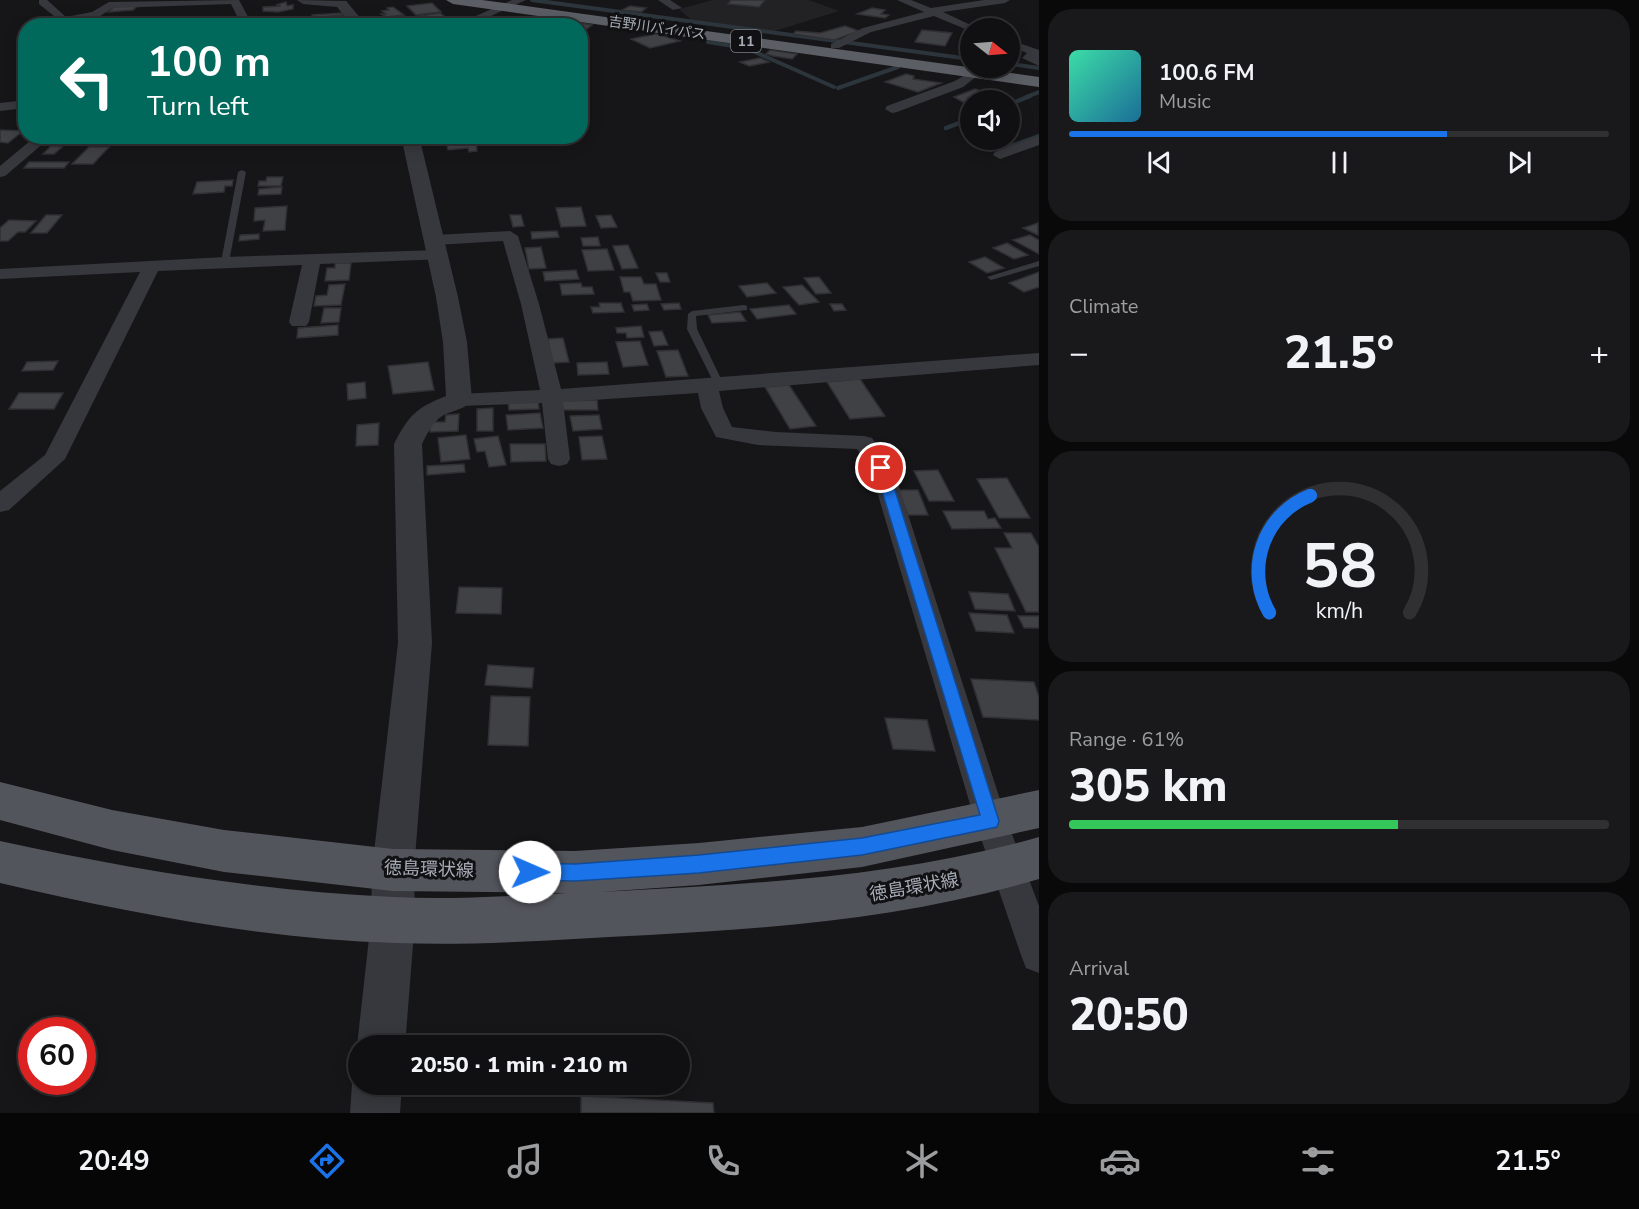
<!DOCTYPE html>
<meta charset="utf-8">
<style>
:root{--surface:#101012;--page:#19191b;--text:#f1f3f6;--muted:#9c9d9f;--line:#303032;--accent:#1a73e8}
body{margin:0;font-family:"Nunito Sans","Noto Sans JP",sans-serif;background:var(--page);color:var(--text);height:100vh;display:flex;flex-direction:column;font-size:22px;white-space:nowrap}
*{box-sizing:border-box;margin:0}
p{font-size:20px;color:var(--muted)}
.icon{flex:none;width:33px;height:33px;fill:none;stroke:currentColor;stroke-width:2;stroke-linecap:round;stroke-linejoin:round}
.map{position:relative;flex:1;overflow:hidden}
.side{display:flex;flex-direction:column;gap:9px;padding:9px;background:#09090a;width:600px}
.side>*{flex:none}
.hud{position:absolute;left:18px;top:18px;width:570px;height:126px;border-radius:24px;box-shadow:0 3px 15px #0003,0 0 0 2px var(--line);background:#00695c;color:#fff;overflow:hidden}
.needle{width:39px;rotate:107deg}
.tools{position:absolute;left:960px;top:18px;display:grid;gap:12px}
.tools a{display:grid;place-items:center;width:60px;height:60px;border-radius:50%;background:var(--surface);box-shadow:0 3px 15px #0003,0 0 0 2px var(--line);font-size:30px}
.speed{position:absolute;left:18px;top:1017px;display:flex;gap:12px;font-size:30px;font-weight:700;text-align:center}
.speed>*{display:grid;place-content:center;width:78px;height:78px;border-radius:50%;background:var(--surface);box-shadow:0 3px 15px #0003,0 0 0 2px var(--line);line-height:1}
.speed .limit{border:9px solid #d22;background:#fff;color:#111}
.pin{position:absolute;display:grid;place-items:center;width:51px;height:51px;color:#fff;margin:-26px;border:3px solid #fff;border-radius:50%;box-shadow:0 2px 6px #0007}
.me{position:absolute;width:66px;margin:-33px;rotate:91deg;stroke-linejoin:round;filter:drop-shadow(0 0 4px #0008)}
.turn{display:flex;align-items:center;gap:21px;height:126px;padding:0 30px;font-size:27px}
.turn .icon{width:78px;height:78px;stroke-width:2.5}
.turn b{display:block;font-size:42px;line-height:51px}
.big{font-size:45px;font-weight:800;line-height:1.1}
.side .widget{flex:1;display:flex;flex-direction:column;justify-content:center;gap:9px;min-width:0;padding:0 21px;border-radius:24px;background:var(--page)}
.side .dial{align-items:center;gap:0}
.dial svg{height:156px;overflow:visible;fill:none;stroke:var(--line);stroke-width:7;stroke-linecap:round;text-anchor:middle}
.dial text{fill:var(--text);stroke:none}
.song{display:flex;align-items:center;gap:18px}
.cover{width:72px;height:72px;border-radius:9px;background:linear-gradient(135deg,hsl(160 70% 55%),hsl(200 70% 35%))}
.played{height:6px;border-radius:3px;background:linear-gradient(90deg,var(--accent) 70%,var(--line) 70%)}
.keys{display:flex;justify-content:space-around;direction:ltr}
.heat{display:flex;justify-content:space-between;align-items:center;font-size:33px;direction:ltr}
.charge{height:9px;border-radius:4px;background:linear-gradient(90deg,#34c759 61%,var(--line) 0)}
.trip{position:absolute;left:348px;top:1035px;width:342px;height:60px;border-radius:30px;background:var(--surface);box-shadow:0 3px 15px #0003,0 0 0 2px var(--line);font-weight:800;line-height:60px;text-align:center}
.tabs{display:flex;height:96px;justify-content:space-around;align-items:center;background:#060607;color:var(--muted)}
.tabs .icon{width:42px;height:42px}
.tabs .selected{color:var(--accent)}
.tabs b{font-size:27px;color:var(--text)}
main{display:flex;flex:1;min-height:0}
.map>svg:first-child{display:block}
.built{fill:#222225}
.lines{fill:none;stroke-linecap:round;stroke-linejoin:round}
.stream-far1{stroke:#2c353c;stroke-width:4}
.stream{stroke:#2c353c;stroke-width:4.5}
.building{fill:#404145;stroke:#303034;stroke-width:1.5}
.service{fill:#37383d;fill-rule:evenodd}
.minor{fill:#37383d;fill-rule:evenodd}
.tertiary{fill:#37383d;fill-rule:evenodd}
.primary{fill:#53555c;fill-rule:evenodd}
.trunk{fill:#5b5e65;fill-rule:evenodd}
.route{fill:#1a73e8;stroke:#114b97;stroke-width:1.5}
.labels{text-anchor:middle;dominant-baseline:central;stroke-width:6;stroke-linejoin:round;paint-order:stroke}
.far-street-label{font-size:14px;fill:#a8adb8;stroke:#111113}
.shield{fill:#111113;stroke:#7b7e86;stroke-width:1.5}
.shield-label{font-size:14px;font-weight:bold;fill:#a8adb8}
.near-street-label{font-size:18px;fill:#a8adb8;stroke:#111113}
</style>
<main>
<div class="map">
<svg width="1039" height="1113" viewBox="0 0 1039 1113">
<rect width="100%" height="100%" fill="#161618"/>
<polygon class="built" points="713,0 809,0 839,11 772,32 692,21 679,9"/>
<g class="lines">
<g class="stream-far1">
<polyline points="532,0 970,59"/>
<polyline points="708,42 746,48 834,87"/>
<polyline points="1010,64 1039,68"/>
<polyline points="838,88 898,67"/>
<polyline points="1026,97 1039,92"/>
</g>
<g class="stream">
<polyline points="1010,104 1030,96"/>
<polyline points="946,128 970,119"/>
<polyline points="1001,150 1039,136"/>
</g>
</g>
<g class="building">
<polygon points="731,0 765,0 759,7 728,4"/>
<polygon points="286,2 287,6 293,5 293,9 278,12 263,11 263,7 281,6 276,5"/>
<polygon points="432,3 441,12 416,15 407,6"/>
<polygon points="115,6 137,6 133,10 108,12"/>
<polygon points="630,6 646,8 641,12 622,10"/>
<polygon points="393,7 404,15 386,17 381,14 386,14 382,11 389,10 387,8"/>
<polygon points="872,8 885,10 881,14 889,15 885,18 857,14"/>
<polygon points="342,13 343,15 323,17 324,19 339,20 314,21 312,15"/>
<polygon points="440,13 452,22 426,26 372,26 369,23"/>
<polygon points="305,19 308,25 273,26 272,22"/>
<polygon points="561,23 581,23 592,25 580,34 580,26 558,26"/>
<polygon points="845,26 859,31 834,40 793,34 796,31 820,33"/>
<polygon points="922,30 952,33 945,46 915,42"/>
<polygon points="656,34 680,41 650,48 631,39"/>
<polygon points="770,50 797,54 792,59 773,56 766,54"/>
<polygon points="760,58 769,62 749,66 740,62"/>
<polygon points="906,74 914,76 913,79 941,83 918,92 885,82"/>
<polygon points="975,89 995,96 1009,98 1002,100 970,100 970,110 962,107 968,105 954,97"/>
<polygon points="0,130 23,131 8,143 0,142"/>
<polygon points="445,136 475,136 474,140 471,143 476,142 477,151 469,152 468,148 448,150"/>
<polygon points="51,146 62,147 54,154 43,154"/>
<polygon points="89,147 109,147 93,164 72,164"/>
<polygon points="29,162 69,162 64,168 24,168"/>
<polygon points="267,177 283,177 281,186 258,186 259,181 266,181"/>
<polygon points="233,180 232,186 225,186 224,192 193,194 197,182"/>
<polygon points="282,187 281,194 258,195 259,189"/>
<polygon points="287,206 285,230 263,231 265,220 254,221 255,208"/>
<polygon points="581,207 586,226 561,227 556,208"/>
<polygon points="46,215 62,215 47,233 31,233"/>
<polygon points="510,215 521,215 524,226 513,227"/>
<polygon points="611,215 617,227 601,228 596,216"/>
<polygon points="9,220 36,221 25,232 18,232 8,241 0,241 0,228"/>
<polygon points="1038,223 1038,235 1023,228"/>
<polygon points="557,231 559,237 532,239 531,232"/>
<polygon points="259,234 259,239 239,241 240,235"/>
<polygon points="1030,235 1039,240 1039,254 1013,240"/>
<polygon points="598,237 600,246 583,246 581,238"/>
<polygon points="1007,243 1028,255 1014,259 993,248"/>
<polygon points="628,245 638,268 622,269 613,246"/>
<polygon points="541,247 546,268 529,269 525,248"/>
<polygon points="607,249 614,270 588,271 582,250"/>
<polygon points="985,257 1004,268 987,273 969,262"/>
<polygon points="335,263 351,263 349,280 325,281 327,268 335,268"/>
<polygon points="576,270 579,279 545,281 543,272"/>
<polygon points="1039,272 1039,287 1024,292 1009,283"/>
<polygon points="656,273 667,273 670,282 660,282"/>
<polygon points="620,277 641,277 644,284 656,284 661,300 633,301 630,292 624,292"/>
<polygon points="819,277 831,293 816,294 804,278"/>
<polygon points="581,283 582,287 592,287 594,294 562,295 560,284"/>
<polygon points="767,283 776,293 747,297 739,286"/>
<polygon points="345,284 341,305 314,306 316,296 327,295 329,285"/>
<polygon points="802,285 819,302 799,305 783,287"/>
<polygon points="599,303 621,303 624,312 593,313 591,307 600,307"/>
<polygon points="679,303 681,309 664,310 661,304"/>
<polygon points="647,304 649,310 634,311 632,305"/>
<polygon points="830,304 842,304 846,310 834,311"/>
<polygon points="789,305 796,314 757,319 750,309"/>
<polygon points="324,308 341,308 339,322 321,323"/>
<polygon points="740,312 746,321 712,323 708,315"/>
<polygon points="338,325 338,335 297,338 298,328"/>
<polygon points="641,326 644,337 627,338 626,333 617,333 616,328"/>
<polygon points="662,331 668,345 654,346 649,332"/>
<polygon points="563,338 569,362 552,363 548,339"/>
<polygon points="640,341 648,365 623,367 616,342"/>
<polygon points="678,350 688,376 666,377 657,351"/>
<polygon points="58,361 53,370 22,371 27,362"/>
<polygon points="428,362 434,390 393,394 388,366"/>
<polygon points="607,362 609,374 578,375 577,363"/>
<polygon points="860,379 885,416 850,419 827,382"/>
<polygon points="365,382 366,398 348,400 347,384"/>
<polygon points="789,385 816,426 790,429 765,387"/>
<polygon points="19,393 63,393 54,409 9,409"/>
<polygon points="538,400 539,409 509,410 508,401"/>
<polygon points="597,400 598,410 563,410 562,401"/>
<polygon points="493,408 493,431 477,431 477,409"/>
<polygon points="540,413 543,428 508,430 506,415"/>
<polygon points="459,414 458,431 430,432 430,422 445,422 446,415"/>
<polygon points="599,415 602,429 573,431 570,416"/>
<polygon points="379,423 378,445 356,446 357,425"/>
<polygon points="466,435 470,459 441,462 438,438"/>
<polygon points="498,436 506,465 489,467 485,451 477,452 474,439"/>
<polygon points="602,436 607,459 582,460 579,437"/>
<polygon points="510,444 545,444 546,461 511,462"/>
<polygon points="464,464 465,472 427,475 427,466"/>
<polygon points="938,470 954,501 929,501 914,471"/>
<polygon points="1007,478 1030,518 999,518 977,479"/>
<polygon points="898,490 918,490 928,515 908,515"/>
<polygon points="943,511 984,511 988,519 995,518 1001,528 952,529"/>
<polygon points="1004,533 1031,533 1039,547 1039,612 1026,612 995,548 1012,548"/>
<polygon points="459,587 502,588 501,614 456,613"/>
<polygon points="969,592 1008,594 1015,611 975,609"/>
<polygon points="969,613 1007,615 1014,633 976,631"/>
<polygon points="1018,616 1039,616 1039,628 1024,628"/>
<polygon points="488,665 534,668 532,688 485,685"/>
<polygon points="971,679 1034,682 1039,697 1039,720 983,717"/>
<polygon points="491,696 530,697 528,746 488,745"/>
<polygon points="885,718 927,720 935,751 893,749"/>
<polygon points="581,1096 713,1103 714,1113 581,1113"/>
</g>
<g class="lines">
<g class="service">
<polygon points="242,170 246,172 229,262 225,264 221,262 238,172"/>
<polygon points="1039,261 1039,266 991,280 987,277"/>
<polygon points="744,305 747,306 747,310 696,316 697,329 724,385 722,387 716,387 687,329 688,314 692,311"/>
</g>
<g class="minor">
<polygon points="39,0 47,0 66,17 92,12 109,2 239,0 253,26 242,26 231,4 112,8 99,17 64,24 39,4"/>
<polygon points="512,0 526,0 469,26 453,26"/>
<polygon points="658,0 670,0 682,8 673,10"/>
<polygon points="897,0 911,0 931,8 984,0 1010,0 1005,3 943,12 977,28 970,28 970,31 934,16 871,32 839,48 831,48 831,44 863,28 924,12"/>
<polygon points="1010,40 1039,50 1039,66 1022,58 1027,53 1010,47"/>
<polygon points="975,69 981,73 963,87 897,112 892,113 885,109 887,106 955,81"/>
<polygon points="26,100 26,108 0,111 0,103"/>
<polygon points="36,136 52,136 5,176 0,177 0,166"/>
<polygon points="1039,136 1039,145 1000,159 993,155 995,152"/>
<polygon points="510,231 518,236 539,304 561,389 1039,353 1039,365 719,391 723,408 732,427 776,432 864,436 872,438 893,468 1007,821 1039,906 1039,973 1026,968 1021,955 975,821 870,468 857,449 758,445 716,437 701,408 698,393 563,402 570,459 567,464 559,466 551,464 548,459 542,403 459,406 452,404 448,400 452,396 459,394 540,390 521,304 503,241 435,245 427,240 435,235"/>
<polygon points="438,250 444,251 447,255 444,259 320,264 309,322 306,326 292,326 289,322 302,265 158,271 65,459 9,510 0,512 0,491 45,455 140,272 0,279 0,269 225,257"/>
</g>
<g class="tertiary">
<polygon points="297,0 346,1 367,26 353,26 337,7 303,4"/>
<path d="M401,136H419L458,297L467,342L472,400C465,410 452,410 442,416C432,423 427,434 422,444L432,643L414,870L415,920L405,1046H358V1050L357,1046L371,920L372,870L398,643L394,444C409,415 416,408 446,396L443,342L436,297Z"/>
<polygon points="358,1069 358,1084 402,1084 400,1113 350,1113 352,1084"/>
</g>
<path class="primary" d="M0,782L112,810L224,830L393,849L575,851L699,843L862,827L1039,790V828L862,867L699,885L600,892C750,884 894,878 1039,837V879C911,917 781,928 649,935C565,939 480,946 396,943C263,939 129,913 0,883V841C129,869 261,891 393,897C450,900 509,896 567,893L393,891L224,872L112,850L0,820Z"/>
<polygon class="trunk" points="446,0 482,0 1039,77 1039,87 453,4"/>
</g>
<polygon class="route" points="881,464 888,468 999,821 997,827 862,855 699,873 575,881 530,880 523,878 521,872 523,865 530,863 575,864 699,855 862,838 980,815 875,468"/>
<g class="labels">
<g class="far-street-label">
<text transform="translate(657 28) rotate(8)">吉野川バイパス</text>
</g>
<rect class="shield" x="731" y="30" width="30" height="22" rx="4.5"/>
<g class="shield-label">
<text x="746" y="41">11</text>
</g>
<g class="near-street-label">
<text transform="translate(429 869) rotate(2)">徳島環状線</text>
<text transform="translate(914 887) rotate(-10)">徳島環状線</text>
</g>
</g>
</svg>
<div class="tools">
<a><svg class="needle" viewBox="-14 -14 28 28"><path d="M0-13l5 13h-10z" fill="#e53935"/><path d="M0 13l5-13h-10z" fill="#9c9d9f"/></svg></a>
<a><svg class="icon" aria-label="sound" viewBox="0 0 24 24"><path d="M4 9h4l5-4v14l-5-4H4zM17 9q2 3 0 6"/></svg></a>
</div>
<div class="speed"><div class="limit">60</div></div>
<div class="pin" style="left:881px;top:468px;background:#d93025"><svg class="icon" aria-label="arrive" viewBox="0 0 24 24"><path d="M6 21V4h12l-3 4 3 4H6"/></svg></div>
<svg class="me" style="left:530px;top:872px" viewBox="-20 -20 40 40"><circle r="19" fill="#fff"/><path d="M0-13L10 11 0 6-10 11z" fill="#1a73e8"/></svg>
<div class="trip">20:50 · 1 min · 210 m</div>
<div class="hud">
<div class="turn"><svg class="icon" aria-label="left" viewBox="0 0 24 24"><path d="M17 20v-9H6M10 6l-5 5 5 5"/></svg><div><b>100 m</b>Turn left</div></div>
</div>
</div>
<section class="side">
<div class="widget">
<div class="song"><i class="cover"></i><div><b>100.6 FM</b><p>Music</p></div></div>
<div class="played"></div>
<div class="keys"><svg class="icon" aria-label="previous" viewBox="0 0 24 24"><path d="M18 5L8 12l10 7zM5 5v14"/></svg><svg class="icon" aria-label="pause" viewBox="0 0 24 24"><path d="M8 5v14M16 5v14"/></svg><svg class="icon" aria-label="next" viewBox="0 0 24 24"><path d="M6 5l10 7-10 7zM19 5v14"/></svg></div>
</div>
<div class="widget"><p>Climate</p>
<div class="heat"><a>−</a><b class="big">21.5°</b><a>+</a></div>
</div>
<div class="widget dial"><svg viewBox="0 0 100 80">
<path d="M14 69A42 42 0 1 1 86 69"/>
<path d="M14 69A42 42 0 0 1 35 9" stroke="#1a73e8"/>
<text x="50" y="56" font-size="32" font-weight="700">58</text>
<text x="50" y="72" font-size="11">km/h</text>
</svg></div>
<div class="widget"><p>Range · 61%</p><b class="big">305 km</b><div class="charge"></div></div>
<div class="widget"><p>Arrival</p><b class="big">20:50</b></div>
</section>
</main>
<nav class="tabs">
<b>20:49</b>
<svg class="icon selected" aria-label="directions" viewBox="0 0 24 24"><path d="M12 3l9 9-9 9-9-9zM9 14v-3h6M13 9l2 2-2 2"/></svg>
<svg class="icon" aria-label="music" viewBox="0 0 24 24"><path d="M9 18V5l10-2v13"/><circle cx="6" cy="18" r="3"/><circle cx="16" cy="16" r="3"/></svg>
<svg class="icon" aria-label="phone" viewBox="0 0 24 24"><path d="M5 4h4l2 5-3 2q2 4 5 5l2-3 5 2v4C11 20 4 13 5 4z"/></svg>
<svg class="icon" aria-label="climate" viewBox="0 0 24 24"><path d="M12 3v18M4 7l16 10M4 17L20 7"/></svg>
<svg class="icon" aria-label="car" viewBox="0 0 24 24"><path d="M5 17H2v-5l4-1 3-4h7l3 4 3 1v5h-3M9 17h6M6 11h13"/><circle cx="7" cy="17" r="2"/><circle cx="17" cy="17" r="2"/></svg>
<svg class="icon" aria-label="filters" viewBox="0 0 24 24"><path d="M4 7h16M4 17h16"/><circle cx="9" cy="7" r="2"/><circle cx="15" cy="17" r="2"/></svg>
<b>21.5°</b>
</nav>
